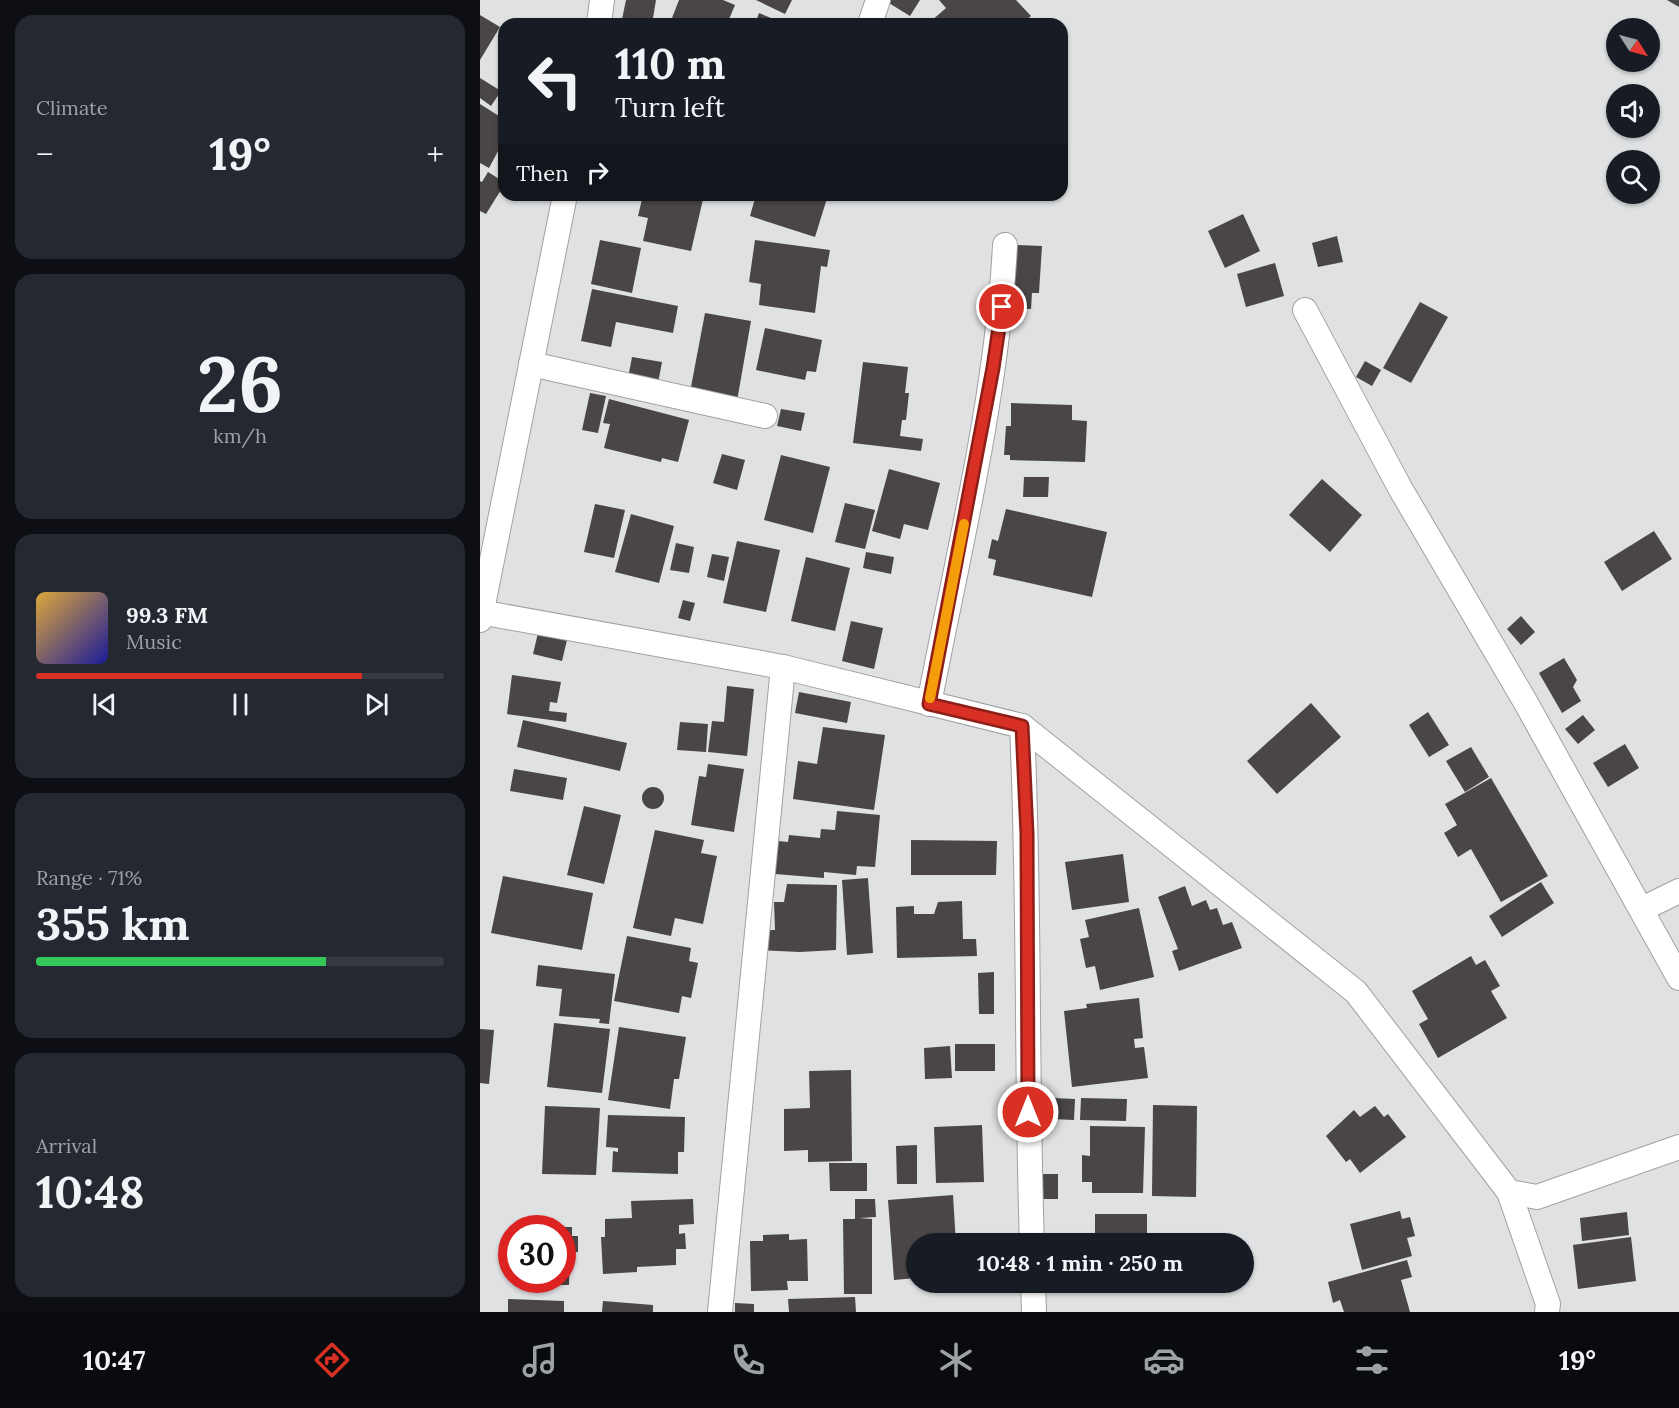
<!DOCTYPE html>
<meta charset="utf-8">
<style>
:root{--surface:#171b24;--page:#242831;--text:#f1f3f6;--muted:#9ea1a6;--line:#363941;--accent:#d93025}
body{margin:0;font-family:Lora,serif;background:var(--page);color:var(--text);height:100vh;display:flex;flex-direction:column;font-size:22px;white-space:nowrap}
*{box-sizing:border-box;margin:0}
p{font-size:20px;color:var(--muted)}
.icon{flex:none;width:33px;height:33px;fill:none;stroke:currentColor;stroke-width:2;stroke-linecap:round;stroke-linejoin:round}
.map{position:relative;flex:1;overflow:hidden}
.details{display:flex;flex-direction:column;gap:15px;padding:15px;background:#0d0f14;width:480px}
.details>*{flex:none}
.hud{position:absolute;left:18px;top:18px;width:570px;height:183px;border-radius:18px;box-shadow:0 2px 4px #0004;background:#171b24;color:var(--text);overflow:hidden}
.needle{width:39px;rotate:126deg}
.controls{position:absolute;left:1126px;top:18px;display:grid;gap:12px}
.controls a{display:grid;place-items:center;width:54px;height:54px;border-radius:50%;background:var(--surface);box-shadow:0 2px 4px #0004;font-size:30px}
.speed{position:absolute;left:18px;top:1215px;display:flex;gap:12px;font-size:30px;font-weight:700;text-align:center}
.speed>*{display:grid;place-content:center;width:78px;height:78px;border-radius:50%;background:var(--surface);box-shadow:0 2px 4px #0004;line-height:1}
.speed .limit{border:9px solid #d22;background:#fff;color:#111}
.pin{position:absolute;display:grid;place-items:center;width:51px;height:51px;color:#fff;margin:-26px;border:3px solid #fff;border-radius:50%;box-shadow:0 2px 6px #0007}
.me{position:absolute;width:66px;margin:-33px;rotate:0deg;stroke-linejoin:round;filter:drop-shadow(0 0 4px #0008)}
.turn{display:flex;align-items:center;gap:21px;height:126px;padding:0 18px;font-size:27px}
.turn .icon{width:78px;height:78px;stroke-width:2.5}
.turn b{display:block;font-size:42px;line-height:51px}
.then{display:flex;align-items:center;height:57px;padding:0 18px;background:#0003;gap:12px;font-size:22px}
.big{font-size:45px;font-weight:700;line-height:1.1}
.details .card{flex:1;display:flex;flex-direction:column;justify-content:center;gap:9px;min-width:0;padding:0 21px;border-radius:18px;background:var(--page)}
.details .dial{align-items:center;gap:0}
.dial b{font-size:78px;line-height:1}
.song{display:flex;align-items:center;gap:18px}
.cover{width:72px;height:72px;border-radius:9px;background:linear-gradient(135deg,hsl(40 70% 55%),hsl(240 70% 35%))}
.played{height:6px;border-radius:3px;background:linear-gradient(90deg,var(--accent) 80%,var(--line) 80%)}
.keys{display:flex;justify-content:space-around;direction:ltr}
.heat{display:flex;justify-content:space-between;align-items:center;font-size:33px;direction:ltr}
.charge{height:9px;border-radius:4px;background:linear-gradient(90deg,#34c759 71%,var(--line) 0)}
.trip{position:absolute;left:426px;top:1233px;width:348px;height:60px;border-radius:30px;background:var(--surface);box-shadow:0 2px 4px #0004;font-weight:700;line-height:60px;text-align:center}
.dock{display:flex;height:96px;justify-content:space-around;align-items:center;background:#090b0e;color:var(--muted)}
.dock .icon{width:42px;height:42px}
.dock .current{color:var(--accent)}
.dock b{font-size:27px;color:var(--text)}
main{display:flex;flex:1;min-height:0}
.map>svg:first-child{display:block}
.building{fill:#494645}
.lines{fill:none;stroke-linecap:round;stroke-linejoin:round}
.minor-casing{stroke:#9fa1a3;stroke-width:26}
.minor{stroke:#fff;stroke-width:24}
.route-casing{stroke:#8d1f18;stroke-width:15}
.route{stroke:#d93025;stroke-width:10}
.slow{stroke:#f59e0b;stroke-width:10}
</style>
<main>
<section class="details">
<div class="card"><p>Climate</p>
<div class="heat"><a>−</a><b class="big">19°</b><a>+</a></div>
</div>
<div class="card dial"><b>26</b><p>km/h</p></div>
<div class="card">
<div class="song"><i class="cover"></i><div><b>99.3 FM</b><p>Music</p></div></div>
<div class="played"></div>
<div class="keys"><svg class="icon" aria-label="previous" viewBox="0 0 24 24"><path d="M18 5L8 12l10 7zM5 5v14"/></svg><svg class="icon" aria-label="pause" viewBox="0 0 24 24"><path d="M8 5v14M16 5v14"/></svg><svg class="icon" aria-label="next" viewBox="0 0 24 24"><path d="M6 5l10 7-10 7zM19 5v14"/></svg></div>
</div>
<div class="card"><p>Range · 71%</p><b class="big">355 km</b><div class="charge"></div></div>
<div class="card"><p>Arrival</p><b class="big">10:48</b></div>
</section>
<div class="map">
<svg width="1199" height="1312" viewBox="0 0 1199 1312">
<rect width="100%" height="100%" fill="#dfe1e3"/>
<g class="building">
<polygon points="146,0 176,0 172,24 141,24"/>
<polygon points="199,0 243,0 255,5 247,24 206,24 192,18"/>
<polygon points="276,0 312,0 305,14"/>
<polygon points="404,0 440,0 430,16"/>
<polygon points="459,0 536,0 551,16 542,24 452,24 450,22 466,8"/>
<polygon points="1187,0 1199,0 1199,7"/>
<polygon points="279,13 305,24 275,24"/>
<polygon points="0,15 20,27 0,60"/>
<polygon points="0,78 21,91 11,106 0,98"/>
<polygon points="0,104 19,116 24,116 24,140 9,168 0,163"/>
<polygon points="8,172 24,182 24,185 6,214 0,211 0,181 2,182"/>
<polygon points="163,195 224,195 211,251 163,241 168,218 158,216"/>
<polygon points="276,195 348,195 335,237 270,216"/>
<polygon points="763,214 780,251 745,268 728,231"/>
<polygon points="857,236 863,262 838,267 832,243"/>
<polygon points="120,240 161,248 152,293 111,284"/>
<polygon points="275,240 350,250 347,267 341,266 335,313 279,305 281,284 269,282"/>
<polygon points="537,245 562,246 559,293 552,293 551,309 532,308"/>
<polygon points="795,263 804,296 766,307 757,274"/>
<polygon points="112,289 198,306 193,333 136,322 131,347 101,341"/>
<polygon points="940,302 968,317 931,383 903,368"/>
<polygon points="225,313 271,321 257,401 210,392"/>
<polygon points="285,328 342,340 336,372 327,371 325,380 276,370"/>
<polygon points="152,357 182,362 178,383 148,378"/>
<polygon points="885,361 901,370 892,386 876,377"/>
<polygon points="383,362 428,367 425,393 429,393 426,420 422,420 420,436 443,439 441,451 373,443"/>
<polygon points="110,393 126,396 118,433 102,430"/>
<polygon points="129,399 209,420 198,462 182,458 181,462 124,448 130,424 123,423"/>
<polygon points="531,403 592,405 592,420 607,421 605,462 530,460 530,455 524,455 526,426 531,426"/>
<polygon points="301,409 325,413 321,431 297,426"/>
<polygon points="242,454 265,460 257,490 233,483"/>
<polygon points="301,455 350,467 333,533 284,520"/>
<polygon points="409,469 460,483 448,530 424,524 420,539 392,531"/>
<polygon points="544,477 569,477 568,497 543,497"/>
<polygon points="842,479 882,515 850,552 809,515"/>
<polygon points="365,503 395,510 385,549 355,542"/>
<polygon points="115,504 145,510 134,558 104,552"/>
<polygon points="526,509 627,532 612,597 513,575 516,560 508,558 512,539 518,541"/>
<polygon points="151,514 194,526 179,583 135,572"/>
<polygon points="1174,531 1192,559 1142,591 1124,562"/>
<polygon points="257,541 300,550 286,612 243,603"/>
<polygon points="196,543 214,547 209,573 190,570"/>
<polygon points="386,552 414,557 411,574 383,568"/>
<polygon points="232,554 249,557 244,581 227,577"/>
<polygon points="326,557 370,568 355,631 311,621"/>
<polygon points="203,600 215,603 210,621 198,618"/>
<polygon points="1041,616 1055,632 1041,645 1027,629"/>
<polygon points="371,621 403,628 394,669 362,661"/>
<polygon points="58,633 87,640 82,661 53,654"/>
<polygon points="1084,658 1097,680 1093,687 1101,701 1082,713 1059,673"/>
<polygon points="32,675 81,682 77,703 70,702 69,711 87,713 86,722 27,714"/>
<polygon points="247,686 274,689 267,756 228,752 232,721 244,722"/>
<polygon points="319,692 371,702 367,723 315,713"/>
<polygon points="831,703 861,737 797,794 767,761"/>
<polygon points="948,712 969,745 949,757 929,725"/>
<polygon points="1103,715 1115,730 1098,744 1085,729"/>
<polygon points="43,720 147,743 140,771 37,747"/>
<polygon points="200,722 228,724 226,752 197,750"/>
<polygon points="343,727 405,735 394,810 313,799 318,761 337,764"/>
<polygon points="1145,744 1159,768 1128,787 1113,763"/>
<polygon points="991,747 1009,777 985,792 966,761"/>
<polygon points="228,764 264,769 254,832 211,825 219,776 226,777"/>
<polygon points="34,769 87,778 83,800 30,791"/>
<polygon points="1011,778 1068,876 1021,902 991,849 978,857 964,833 977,825 965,804"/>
<circle cx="173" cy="798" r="11"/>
<polygon points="104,806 141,815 124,884 87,875"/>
<polygon points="357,811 400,815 395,867 377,866 376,875 344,872 344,878 295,874 298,841 308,842 309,835 340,838 341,829 355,830"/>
<polygon points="175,830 224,840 221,853 237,856 223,924 195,918 191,936 153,928"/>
<polygon points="431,840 517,841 516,875 431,875"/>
<polygon points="643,854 649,902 592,910 585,862"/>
<polygon points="23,876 113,893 102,950 11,933"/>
<polygon points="388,878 393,953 367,955 362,880"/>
<polygon points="1061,882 1074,903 1022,937 1009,916"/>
<polygon points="307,884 357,885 356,950 320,952 279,950 281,930 295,930 294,902 304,902"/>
<polygon points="705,886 712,906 726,900 730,910 737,908 743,925 752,922 762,948 699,971 692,951 698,949 678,897"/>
<polygon points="482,901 483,939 496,939 497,956 417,958 416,907 434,906 434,914 454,914 458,902"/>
<polygon points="659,908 674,977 620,990 615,966 606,968 600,939 609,937 605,920"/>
<polygon points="147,936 211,948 209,961 218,963 211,998 202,996 199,1013 134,1001"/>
<polygon points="991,956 996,965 1005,960 1020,986 1011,991 1027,1018 958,1058 939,1024 948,1019 932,991"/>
<polygon points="58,965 135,974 129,1024 119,1023 120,1019 79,1016 82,989 56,986"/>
<polygon points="514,972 514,1014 499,1014 498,973"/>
<polygon points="659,998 663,1038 654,1039 655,1048 664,1047 668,1078 592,1087 584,1011 607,1008 606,1004"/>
<polygon points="74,1023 130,1029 122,1093 67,1087"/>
<polygon points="139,1027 206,1037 199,1079 194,1079 190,1109 128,1100"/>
<polygon points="0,1029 14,1030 9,1084 0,1083"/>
<rect x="475" y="1044" width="40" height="27"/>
<polygon points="470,1046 472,1078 445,1079 444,1048"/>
<polygon points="371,1070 372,1161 328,1162 328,1150 304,1151 304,1109 330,1108 329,1071"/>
<polygon points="573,1098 595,1099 594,1120 572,1119"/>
<polygon points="601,1098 647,1099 646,1121 600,1120"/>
<polygon points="673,1105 717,1106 716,1197 672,1196"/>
<polygon points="65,1106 120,1108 116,1175 62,1174"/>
<polygon points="895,1106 904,1117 908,1114 926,1137 880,1173 870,1159 866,1162 846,1136 874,1110 880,1117"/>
<polygon points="128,1115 205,1117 204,1152 198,1152 198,1174 132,1172 133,1151 138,1152 138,1148 126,1147"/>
<polygon points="502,1125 504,1182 456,1183 454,1127"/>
<polygon points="610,1126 665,1127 663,1193 612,1193 612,1182 602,1182 602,1155 610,1156"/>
<polygon points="437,1145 437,1184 417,1184 416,1146"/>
<polygon points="349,1163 387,1163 387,1191 350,1191"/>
<rect x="563" y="1174" width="15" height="25"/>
<polygon points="473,1195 476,1244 436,1244 436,1278 414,1280 408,1200"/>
<polygon points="213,1199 214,1224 199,1225 199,1234 205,1233 206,1249 196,1249 196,1265 157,1267 157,1272 123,1274 121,1237 125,1237 125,1219 152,1218 151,1201"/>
<polygon points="375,1199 395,1199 396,1217 379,1218 392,1219 392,1294 364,1294 363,1219 375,1219"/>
<polygon points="920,1211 922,1219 930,1217 935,1236 927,1238 932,1256 882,1270 870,1224"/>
<polygon points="1147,1212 1149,1235 1102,1241 1100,1218"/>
<rect x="615" y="1214" width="52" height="30"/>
<polygon points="82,1227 92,1227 92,1236 98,1236 98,1252 90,1252 89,1285 54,1285 55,1280 82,1280"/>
<polygon points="309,1234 309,1240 327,1239 328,1281 307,1281 308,1290 271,1291 270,1241 283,1241 283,1235"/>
<polygon points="1151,1237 1156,1281 1098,1289 1093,1245"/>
<polygon points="927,1260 932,1277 921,1280 930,1312 864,1312 860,1300 853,1303 848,1282"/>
<polygon points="375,1297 376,1312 309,1312 308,1299"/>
<polygon points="28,1299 84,1301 84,1312 28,1312"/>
<polygon points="123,1301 173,1305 173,1312 122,1312"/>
<polygon points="255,1303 274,1304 274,1312 255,1312"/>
</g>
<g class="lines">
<defs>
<g id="minor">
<polyline points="119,24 122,0"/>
<polyline points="390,24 398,0"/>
<polyline points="825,310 920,488 1046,703 1199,978"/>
<polyline points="51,364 285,416"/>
<path d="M0,612L303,667L542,726C550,899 546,1071 552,1244"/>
<polyline points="0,620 85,195"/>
<path d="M449,704C478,553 517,398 525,245"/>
<polyline points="542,726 876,992 1029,1192 1057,1197 1199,1147"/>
<polyline points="1162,909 1199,891"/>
<polyline points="1029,1192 1068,1304 1067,1312"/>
<polyline points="553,1282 554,1312"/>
<polyline points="240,1312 303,667"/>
</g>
</defs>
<use href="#minor" class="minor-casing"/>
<use href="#minor" class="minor"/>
</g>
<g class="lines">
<defs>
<polyline id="route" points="522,307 513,368 449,704 542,726 547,834 548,1112"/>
</defs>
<use href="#route" class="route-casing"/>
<use href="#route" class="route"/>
<polyline class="slow" points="450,698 484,524"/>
</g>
</svg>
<div class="controls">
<a><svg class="needle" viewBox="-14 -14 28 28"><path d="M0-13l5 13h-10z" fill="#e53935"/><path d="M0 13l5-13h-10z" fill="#9ea1a6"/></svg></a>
<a><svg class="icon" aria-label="sound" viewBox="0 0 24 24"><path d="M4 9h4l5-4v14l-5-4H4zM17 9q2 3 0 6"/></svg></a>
<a><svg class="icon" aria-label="search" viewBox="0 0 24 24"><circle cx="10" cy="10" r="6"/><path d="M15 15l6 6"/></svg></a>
</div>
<div class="speed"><div class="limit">30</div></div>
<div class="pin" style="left:522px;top:307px;background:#d93025"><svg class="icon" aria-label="arrive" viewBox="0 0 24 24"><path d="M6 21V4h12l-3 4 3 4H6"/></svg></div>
<svg class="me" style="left:548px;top:1112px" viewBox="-20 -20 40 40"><circle r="17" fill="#d93025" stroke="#fff" stroke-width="3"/><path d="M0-11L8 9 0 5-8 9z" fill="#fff"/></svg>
<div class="trip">10:48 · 1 min · 250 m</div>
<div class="hud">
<div class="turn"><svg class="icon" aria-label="left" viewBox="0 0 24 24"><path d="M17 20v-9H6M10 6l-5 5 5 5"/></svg><div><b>110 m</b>Turn left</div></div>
<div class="then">Then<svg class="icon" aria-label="right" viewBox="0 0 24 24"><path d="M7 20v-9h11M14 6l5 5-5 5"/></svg></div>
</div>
</div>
</main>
<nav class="dock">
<b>10:47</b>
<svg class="icon current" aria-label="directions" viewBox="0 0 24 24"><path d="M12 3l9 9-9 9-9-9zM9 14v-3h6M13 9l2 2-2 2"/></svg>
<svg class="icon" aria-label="music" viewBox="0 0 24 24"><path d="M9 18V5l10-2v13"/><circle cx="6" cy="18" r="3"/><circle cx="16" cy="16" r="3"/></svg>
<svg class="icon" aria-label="phone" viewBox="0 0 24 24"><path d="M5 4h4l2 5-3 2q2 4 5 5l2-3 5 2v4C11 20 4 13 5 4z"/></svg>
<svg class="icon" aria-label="climate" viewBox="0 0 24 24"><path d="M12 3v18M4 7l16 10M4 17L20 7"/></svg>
<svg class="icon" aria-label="car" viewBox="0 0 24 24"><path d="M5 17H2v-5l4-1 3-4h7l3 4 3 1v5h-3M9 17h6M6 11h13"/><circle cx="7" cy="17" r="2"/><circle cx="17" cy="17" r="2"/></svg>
<svg class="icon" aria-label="filters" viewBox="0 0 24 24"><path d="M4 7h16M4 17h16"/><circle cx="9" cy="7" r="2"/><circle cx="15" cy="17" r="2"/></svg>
<b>19°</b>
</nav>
